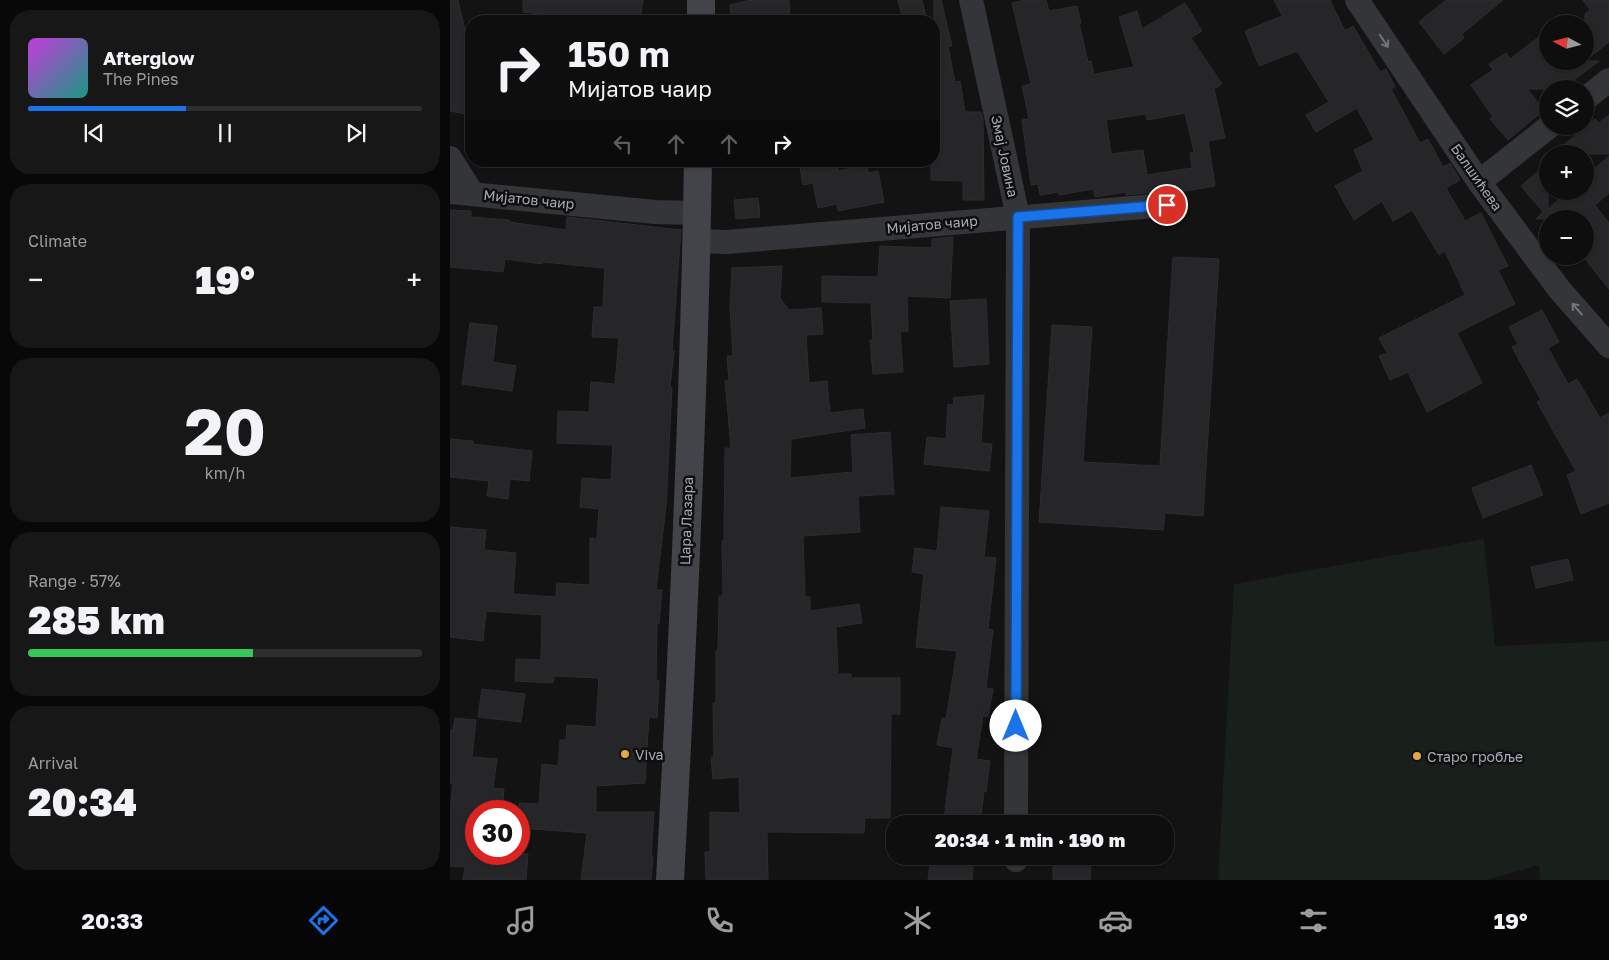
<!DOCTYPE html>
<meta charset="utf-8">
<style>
:root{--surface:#0e0e0f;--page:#171718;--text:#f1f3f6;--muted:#9b9c9e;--line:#2e2e2f;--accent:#1a73e8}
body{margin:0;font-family:"Golos Text",sans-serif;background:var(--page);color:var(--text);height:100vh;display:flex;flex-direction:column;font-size:19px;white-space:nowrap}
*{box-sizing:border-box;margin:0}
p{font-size:16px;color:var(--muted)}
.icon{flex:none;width:28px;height:28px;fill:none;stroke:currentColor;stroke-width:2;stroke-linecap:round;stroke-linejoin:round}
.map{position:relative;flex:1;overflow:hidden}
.sheet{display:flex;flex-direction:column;gap:10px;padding:10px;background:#080808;width:450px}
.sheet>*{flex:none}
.guide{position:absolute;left:15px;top:15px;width:475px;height:152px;border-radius:20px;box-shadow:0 1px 4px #0004,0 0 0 1px var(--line);background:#0e0e0f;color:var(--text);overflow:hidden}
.needle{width:32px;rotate:277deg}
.controls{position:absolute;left:1089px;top:15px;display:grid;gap:10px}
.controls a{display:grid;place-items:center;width:55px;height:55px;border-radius:50%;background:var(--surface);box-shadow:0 1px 4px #0004,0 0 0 1px var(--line);font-size:25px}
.speed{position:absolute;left:15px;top:800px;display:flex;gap:10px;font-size:25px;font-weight:700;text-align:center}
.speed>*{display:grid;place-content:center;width:65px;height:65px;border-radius:50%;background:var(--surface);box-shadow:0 1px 4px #0004,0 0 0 1px var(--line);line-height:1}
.speed .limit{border:8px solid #d22;background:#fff;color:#111}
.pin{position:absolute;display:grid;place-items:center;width:42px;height:42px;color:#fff;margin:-21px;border:2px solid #fff;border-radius:50%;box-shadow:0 1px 5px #0007}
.me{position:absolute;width:55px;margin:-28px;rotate:0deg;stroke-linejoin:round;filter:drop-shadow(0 0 4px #0008)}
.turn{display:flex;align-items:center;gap:18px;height:105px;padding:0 20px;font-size:22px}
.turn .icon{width:65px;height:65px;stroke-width:2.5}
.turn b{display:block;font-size:35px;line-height:42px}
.lanes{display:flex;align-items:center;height:48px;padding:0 20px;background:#0003;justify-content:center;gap:25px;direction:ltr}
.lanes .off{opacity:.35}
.big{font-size:38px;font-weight:800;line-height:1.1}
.sheet .tile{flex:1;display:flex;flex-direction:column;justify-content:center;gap:8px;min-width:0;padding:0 18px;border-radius:20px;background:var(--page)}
.sheet .dial{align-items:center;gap:0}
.dial b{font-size:65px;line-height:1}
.song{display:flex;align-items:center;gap:15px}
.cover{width:60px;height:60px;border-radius:8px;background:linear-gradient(135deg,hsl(290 70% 55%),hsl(170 70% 35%))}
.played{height:5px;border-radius:2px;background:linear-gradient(90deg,var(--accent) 40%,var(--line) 40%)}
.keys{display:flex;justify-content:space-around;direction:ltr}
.heat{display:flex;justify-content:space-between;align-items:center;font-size:28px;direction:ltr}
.charge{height:8px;border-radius:4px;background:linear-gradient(90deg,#34c759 57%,var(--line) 0)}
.trip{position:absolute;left:436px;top:815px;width:288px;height:50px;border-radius:20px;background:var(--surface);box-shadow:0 1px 4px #0004,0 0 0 1px var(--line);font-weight:800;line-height:50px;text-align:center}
.tabs{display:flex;height:80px;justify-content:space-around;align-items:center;background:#060606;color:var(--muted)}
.tabs .icon{width:35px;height:35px}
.tabs .current{color:var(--accent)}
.tabs b{font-size:22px;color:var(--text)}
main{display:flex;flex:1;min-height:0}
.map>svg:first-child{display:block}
.green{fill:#191f1a}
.building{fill:#262628;stroke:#2d2d30;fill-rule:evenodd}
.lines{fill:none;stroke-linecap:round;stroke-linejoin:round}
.minor{stroke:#343539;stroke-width:24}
.secondary{stroke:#424449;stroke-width:28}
.oneway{stroke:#73757d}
.route-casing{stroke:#114b97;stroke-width:12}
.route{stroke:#1a73e8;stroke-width:9}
.poi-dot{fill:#e1a83e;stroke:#0e0e0f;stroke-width:2}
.labels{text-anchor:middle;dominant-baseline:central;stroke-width:5;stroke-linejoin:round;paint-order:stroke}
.street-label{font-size:14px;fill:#a6aab4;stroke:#0e0e0f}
.poi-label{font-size:14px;fill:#a6aab4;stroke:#0e0e0f;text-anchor:start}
</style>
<main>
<section class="sheet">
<div class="tile">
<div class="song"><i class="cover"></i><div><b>Afterglow</b><p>The Pines</p></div></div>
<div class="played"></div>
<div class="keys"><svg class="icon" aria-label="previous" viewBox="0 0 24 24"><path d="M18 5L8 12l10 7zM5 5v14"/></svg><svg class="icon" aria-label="pause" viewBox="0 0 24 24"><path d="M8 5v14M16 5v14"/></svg><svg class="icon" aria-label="next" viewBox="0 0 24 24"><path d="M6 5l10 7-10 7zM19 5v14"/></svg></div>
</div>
<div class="tile"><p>Climate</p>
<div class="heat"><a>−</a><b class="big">19°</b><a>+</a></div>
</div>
<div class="tile dial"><b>20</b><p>km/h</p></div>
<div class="tile"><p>Range · 57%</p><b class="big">285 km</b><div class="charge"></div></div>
<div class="tile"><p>Arrival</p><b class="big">20:34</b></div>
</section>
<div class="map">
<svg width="1159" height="880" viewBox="0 0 1159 880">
<rect width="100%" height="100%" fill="#131314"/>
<polygon class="green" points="1034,539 1045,646 1159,641 1159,880 1090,880 1089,865 1036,880 768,880 784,584"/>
<g class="building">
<polygon points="0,0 8,0 21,56 21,115 0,111"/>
<polygon points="73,0 193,0 190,21 131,21 131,19 73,12"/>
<polygon points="300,0 339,0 340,21 281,21 280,5"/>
<polygon points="448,0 472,0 477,21 453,21"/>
<polygon points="484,0 491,0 502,46 498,47 505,82 510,81 515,112 531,112 533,120 534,200 513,200 513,181 481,180 481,161 484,161"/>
<path d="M575,0H596L599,11L627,6L631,23H629L638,62L641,61L644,74L684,67L669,17L687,11L692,29L735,3L752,31L741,38L772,84L764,89L775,138L758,141L765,186L723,193L716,191L676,195V192L645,197L643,189L609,195V192L590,195L588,184L581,185L572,120L579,119L572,86L581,84L562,3ZM735,113L744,152L740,153L742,168L697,175L693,150L661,154L656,120L696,114L697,120Z"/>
<polygon points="824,0 880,0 895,31 903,26 930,72 936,69 945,87 941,89 970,143 978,139 993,167 1000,163 1003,168 1010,180 996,188 1015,221 1031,213 1058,266 1048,270 1065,304 1007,333 1032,383 977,412 958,372 940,380 929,356 937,353 929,338 1015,295 995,251 989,255 962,210 943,221 932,201 904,220 885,186 913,171 904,150 924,140 907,108 866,132 856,115 879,102 847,51 809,66 795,31 832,16"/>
<polygon points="996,0 1053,0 1012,34 1014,38 994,54 969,22"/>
<polygon points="1133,0 1159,0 1159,42 1135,61 1135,14 1140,10"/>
<polygon points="1098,30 1098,61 1149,61 1112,89 1077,89 1094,110 1058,140 1040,119 1043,117 1021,85 1043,70 1039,64 1056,53 1060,59"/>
<polygon points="1159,115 1159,154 1103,154 1145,119 1149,123"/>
<polygon points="1159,156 1159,193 1145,205 1159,223 1159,289 1135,259 1135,219 1086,219 1093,212 1071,186 1098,163 1098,209 1118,191 1135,191 1135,177"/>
<polygon points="349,161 387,161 388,171 417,165 418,173 428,171 434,202 388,211 387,204 368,208 363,183 353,185"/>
<polygon points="308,198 310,217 286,219 284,200"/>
<polygon points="0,210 21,211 21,217 59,220 59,222 116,230 117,217 231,230 222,351 224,351 220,387 222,387 216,506 206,590 212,590 209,624 207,623 206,681 209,681 207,718 199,717 195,783 146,786 146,812 204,812 201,856 203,856 201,880 131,880 137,833 69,828 69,803 89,804 92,764 108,766 110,740 116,740 117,725 146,727 149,678 104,676 103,683 65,681 66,659 91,660 92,615 36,611 33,641 0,637 0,527 36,530 34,550 66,553 63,594 106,597 107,583 140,585 140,538 147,539 149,509 130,507 132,478 161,480 163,445 107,443 108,411 139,412 141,382 165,384 169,338 142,337 144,307 153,307 155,268 93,262 92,264 55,259 53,272 0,267"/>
<polygon points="503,237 500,298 457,296 458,331 450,332 453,372 423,374 420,340 423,340 421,303 372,302 372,276 428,277 430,246 482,248 482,239"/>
<polygon points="723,257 769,259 753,516 715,513 713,530 589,522 602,325 642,327 633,462 710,466"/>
<polygon points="332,266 330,298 339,310 371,308 373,334 356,335 359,383 377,381 380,413 413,409 415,428 341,439 340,478 403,472 401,435 440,432 444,494 408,496 410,532 353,536 355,597 360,597 360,611 409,604 412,623 386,627 388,674 401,674 401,678 450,678 450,714 441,714 440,818 415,818 414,833 317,832 318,880 256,880 255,852 260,852 260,812 290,813 289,777 263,779 261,757 264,757 263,703 266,703 266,651 268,651 269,596 273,596 272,541 274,541 275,448 281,448 275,381 279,381 277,356 283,356 280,307 282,268"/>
<polygon points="536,299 539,364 504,367 500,301"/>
<polygon points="1092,310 1109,342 1098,348 1118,384 1127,379 1150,418 1159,413 1159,503 1131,514 1117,475 1126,471 1087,402 1091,400 1062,347 1068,344 1059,327"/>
<polygon points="20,323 47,326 43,362 66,366 62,391 12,384"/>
<polygon points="534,395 531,443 542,444 539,471 474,464 477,437 496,439 498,404 504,405 503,398"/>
<polygon points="0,439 23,441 23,444 82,451 79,481 60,479 58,499 37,496 39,481 0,477"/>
<polygon points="1081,465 1093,495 1033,518 1022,488"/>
<polygon points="491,507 539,511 534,557 546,558 538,629 543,630 536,688 543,689 538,717 533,716 526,759 540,761 536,792 534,791 530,824 494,819 503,748 487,745 492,718 496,719 507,651 466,647 474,574 462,572 465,548 487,551"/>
<polygon points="1118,559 1123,580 1086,588 1081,567"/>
<polygon points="32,689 75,694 71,722 28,717"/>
<polygon points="5,718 26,720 22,757 47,759 43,788 54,789 52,811 26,811 26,854 78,854 76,880 13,880 15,867 0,866 0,810 3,784 0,783 0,730 3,730"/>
<polygon points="481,856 524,856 522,880 478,880"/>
<polygon points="603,856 641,856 640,880 603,880"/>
</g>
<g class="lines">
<g class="minor">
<polyline points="521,0 568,217 566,824"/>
<polyline points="907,0 1029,182 1109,289 1159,346"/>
<polyline points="1135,99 1159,80"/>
<polyline points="0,158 22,193"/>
<polyline points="1029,182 1100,126"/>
<polyline points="0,192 205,212 247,213"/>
<polyline points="247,241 277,242 717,205"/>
<polyline points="566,860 566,856"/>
</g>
<g class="secondary">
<polyline points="251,0 251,21"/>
<path d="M220,880C233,641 244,401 248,161"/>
</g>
</g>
<defs><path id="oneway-shaft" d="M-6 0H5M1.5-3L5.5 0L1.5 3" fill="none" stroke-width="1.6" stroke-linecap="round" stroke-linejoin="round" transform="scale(1.25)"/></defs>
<g class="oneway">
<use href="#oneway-shaft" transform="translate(934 41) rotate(56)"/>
<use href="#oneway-shaft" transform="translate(1127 309) rotate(-132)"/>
</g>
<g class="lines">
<defs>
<polyline id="route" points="566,726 568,217 717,205"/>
</defs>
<use href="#route" class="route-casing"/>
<use href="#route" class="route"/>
</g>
<g class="poi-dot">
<circle cx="175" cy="754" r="5"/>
<circle cx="967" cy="756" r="5"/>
</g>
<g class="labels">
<g class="street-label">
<text transform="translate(555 156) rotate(78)">Змај Јовина</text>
<text transform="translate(1027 177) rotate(55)">Балшићева</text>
<text transform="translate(79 199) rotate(6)">Мијатов чаир</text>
<text transform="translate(482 224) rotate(-5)">Мијатов чаир</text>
<text transform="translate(236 521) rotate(-88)">Цара Лазара</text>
</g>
<g class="poi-label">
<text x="185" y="754">Viva</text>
<text x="977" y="756">Старо гробље</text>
</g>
</g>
</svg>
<div class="controls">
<a><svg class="needle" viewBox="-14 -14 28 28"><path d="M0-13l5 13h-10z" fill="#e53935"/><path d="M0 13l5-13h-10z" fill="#9b9c9e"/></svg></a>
<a><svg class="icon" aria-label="layers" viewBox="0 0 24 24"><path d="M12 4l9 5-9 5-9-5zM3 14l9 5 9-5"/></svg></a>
<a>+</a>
<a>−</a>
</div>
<div class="speed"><div class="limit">30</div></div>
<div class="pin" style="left:717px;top:205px;background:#d93025"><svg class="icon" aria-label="arrive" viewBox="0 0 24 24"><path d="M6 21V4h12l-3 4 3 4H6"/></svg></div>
<svg class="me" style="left:566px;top:726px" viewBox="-20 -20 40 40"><circle r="19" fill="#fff"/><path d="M0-13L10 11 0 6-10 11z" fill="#1a73e8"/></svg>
<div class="trip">20:34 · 1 min · 190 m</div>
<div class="guide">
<div class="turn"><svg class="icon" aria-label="right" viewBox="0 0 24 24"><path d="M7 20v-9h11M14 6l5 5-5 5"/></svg><div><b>150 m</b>Мијатов чаир</div></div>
<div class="lanes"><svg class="icon off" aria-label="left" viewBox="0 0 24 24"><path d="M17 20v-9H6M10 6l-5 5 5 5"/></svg><svg class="icon off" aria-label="ahead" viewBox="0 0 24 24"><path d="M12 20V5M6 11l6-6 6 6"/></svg><svg class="icon off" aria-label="ahead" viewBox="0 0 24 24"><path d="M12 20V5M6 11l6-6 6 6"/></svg><svg class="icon" aria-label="right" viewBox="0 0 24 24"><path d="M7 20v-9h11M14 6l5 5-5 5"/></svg></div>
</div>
</div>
</main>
<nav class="tabs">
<b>20:33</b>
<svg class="icon current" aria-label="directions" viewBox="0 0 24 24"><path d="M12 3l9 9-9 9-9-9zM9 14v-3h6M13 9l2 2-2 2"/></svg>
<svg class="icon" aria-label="music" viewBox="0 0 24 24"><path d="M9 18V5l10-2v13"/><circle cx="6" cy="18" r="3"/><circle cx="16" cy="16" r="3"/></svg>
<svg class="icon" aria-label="phone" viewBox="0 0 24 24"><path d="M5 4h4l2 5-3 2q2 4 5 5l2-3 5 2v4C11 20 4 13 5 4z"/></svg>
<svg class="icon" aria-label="climate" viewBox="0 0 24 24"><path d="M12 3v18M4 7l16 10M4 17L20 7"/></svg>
<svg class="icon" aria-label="car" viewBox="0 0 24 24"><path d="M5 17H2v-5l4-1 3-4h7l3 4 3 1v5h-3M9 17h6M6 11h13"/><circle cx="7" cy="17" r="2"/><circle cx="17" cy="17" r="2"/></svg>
<svg class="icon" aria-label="filters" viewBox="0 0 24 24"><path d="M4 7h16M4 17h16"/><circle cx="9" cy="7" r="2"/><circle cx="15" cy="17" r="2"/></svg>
<b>19°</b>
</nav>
